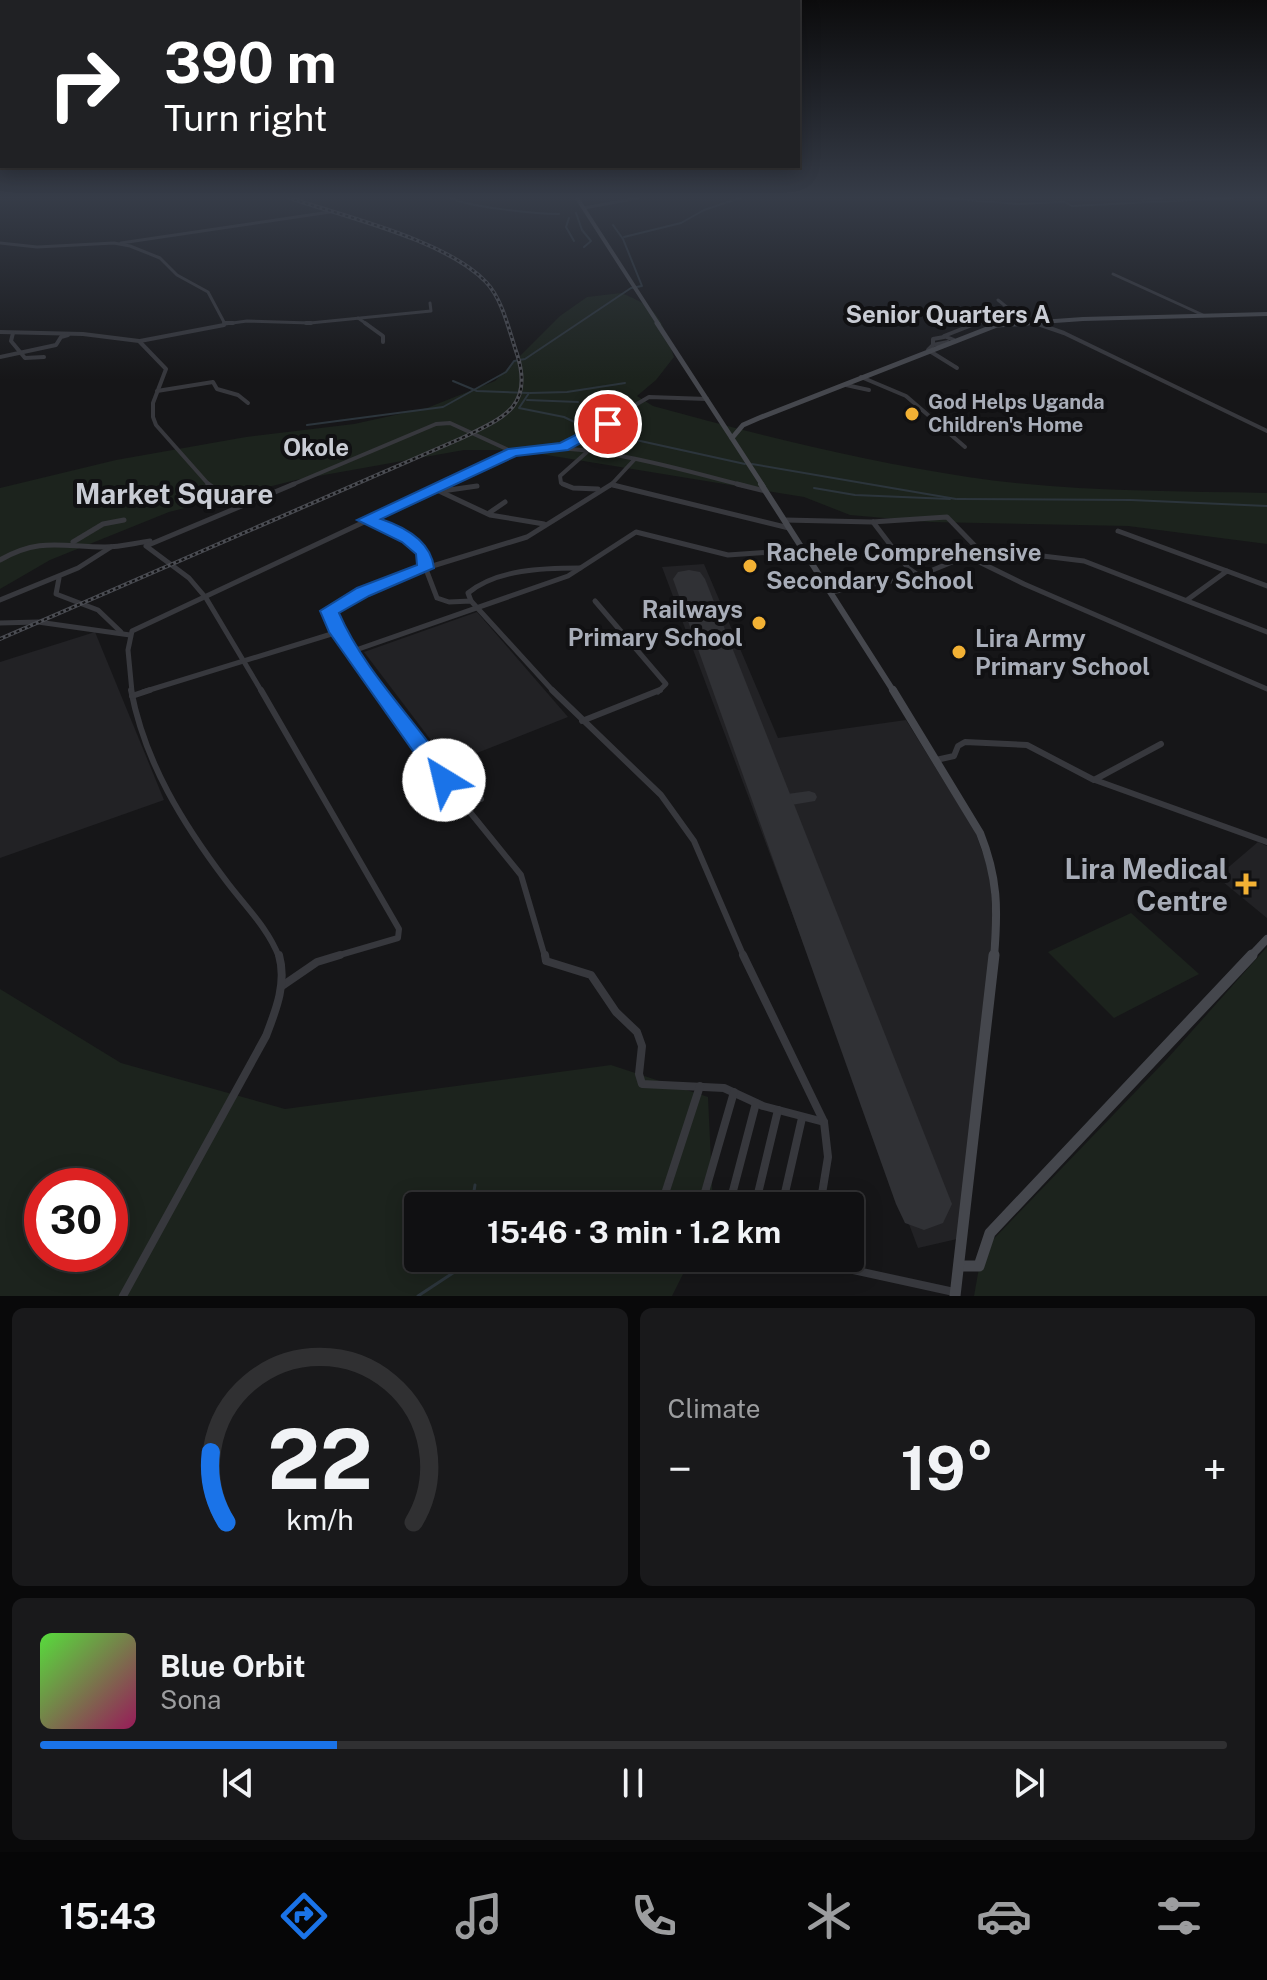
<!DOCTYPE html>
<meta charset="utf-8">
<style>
:root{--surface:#101012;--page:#19191b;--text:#f1f3f6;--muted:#9c9d9f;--line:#303032;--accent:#1a73e8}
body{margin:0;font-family:"Public Sans",sans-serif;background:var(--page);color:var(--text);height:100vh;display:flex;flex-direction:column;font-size:30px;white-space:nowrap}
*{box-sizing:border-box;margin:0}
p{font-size:26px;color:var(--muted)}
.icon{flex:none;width:44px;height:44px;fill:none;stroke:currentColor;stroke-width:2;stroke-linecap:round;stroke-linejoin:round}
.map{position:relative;height:1296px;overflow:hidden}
.panel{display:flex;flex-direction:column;gap:12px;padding:12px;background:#09090a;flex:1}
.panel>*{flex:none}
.top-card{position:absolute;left:0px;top:0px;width:800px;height:168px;box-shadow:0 4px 20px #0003,0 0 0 2px var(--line);background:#202124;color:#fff;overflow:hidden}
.speed{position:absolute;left:24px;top:1168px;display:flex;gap:16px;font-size:40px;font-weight:700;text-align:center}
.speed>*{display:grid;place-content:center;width:104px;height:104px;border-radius:50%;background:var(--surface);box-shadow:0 4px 20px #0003,0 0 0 2px var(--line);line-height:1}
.speed .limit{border:12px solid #d22;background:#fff;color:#111}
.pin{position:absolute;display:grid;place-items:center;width:68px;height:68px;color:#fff;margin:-34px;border:4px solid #fff;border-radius:50%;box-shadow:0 2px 8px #0007}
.me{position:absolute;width:88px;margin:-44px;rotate:324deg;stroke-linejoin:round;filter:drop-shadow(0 0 6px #0008)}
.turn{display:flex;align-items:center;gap:28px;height:168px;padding:0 32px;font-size:36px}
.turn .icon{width:104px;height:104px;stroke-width:2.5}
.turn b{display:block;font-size:56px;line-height:68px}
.big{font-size:60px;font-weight:700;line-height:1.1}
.panel .card{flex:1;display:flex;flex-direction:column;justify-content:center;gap:12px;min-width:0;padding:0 28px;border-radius:12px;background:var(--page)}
.panel .dial{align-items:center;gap:0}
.dial svg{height:208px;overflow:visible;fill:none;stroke:var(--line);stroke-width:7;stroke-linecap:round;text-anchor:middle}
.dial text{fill:var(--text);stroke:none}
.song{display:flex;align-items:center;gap:24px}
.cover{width:96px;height:96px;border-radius:12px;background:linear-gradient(135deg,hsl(110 70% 55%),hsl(330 70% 35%))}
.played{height:8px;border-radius:4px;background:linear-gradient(90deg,var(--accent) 25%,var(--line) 25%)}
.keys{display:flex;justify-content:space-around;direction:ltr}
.heat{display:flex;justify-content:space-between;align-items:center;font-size:44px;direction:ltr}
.panel .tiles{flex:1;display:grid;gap:12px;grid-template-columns:1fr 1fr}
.card:last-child{grid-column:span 2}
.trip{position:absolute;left:404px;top:1192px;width:460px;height:80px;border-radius:8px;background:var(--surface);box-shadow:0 4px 20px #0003,0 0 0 2px var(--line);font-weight:700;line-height:80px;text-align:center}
.menu{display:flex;height:128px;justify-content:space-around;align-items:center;background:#060607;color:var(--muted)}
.menu .icon{width:56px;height:56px}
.menu .active{color:var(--accent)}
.menu b{font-size:36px;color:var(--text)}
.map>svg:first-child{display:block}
.built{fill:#222225}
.green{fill:#1c231d;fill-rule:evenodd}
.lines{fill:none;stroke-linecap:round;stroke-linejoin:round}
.stream-far1{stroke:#2c353c;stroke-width:2}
.stream{stroke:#2c353c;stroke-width:3}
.taxiway{fill:#303135;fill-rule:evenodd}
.runway{fill:#303135;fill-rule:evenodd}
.street-far4{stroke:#37383d;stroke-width:3}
.street-far3{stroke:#37383d;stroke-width:4}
.street-far2{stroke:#37383d;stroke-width:5}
.street-far1{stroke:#37383d;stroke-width:6}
.street{stroke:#37383d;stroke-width:8}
.secondary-far4{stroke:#45474d;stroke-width:4}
.secondary-far3{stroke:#45474d;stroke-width:5}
.secondary-far2{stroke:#45474d;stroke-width:6}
.secondary-far1{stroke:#45474d;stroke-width:8}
.secondary{stroke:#45474d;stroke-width:11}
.rail-casing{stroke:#4a4c52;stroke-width:4}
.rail{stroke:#111113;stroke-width:2;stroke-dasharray:3;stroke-linecap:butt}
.route{fill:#1a73e8;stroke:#114b97;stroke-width:2}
.poi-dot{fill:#f2b134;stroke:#111113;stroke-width:3}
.labels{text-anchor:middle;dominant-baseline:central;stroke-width:8;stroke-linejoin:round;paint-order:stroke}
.far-poi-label{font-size:20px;font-weight:bold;fill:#a8adb8;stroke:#111113;text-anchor:start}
.far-quarter-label{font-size:24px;font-weight:bold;fill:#c9ccd4;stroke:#111113}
.poi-label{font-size:24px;font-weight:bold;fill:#a8adb8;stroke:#111113;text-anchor:start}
.quarter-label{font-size:28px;font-weight:bold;fill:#c9ccd4;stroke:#111113}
.near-poi-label{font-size:28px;font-weight:bold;fill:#a8adb8;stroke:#111113;text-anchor:end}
</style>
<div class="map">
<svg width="1267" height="1296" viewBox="0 0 1267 1296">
<rect width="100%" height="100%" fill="#161618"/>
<g class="built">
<polygon points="704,564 778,738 906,720 975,831 990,874 993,927 957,1239 918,1248 662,567"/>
<polygon points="477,612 568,717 449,764 364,652"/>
<polygon points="95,632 164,800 0,858 0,662"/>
<polygon points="1258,842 1267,846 1267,918 1217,877"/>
</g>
<g class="green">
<path d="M621,293C660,308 661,319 674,357L656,380L637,396L653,406C758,435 861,461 968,477C1067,492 1168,491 1267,493V544L1128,526L930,522L850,515L804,497L516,450H464L296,480L169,512L50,560L0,589V488L116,460L246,437L354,424L427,408L495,381L560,316L587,297Z"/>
<polygon points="1131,913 1199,974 1114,1018 1048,952"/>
<polygon points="1267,947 1267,1296 974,1296 982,1251 1167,1059"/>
<path d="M0,989L121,1063L285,1109L611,1065L708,1097L713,1206H418V1258H691L672,1296H0ZM42,1186H110V1254H42Z"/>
</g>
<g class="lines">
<g class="stream-far1">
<path d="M451,198C468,207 536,214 559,214"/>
<polyline points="941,198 1018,204 1065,202 1072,206 1233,198"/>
<polyline points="1141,200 1162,198"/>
<polyline points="576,213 582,230 591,241 584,247"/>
<polyline points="569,218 566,227 574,241"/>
<polyline points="624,237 681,223 704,210 740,198"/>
<polyline points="453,381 477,391 529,393 519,408 564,417 589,429"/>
<polyline points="530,393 567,392 625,383"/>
<polyline points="527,400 578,402"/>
<polyline points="307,425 443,407 506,372 514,361 525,359 631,288 642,286 623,239 613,225"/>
<polyline points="584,426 601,424"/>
<polyline points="595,431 745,464"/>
<polyline points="752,464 956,499"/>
<polyline points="814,488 855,495 950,499"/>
<polyline points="957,499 1131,500 1267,506"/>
</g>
<g class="stream">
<polyline points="475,1185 473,1197 479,1206"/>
<polyline points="418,1296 462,1267 467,1258"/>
</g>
<polygon class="taxiway" points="809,791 815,793 817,797 815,801 773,808 767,806 765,802 767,798 773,796"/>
<polygon class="runway" points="689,570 700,572 705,579 952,1204 943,1223 924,1230 905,1223 896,1204 673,579 678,572"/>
<g class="street-far4">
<polyline points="584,208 638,198"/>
<polyline points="0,243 37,247 114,243 130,246 160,258 177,275 208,292 225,324 247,321 310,323 431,311 430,303"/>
<polyline points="121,243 330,212"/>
<polyline points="1113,274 1203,315"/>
<polyline points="998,300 1019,317 1041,325"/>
<polyline points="358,318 368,325"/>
<polyline points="972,325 979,322 995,325"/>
</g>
<g class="street-far3">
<polyline points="224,323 233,323"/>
<polyline points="306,323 311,323"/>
<polyline points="365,323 383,336 383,342"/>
<polyline points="984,323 996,325"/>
<polyline points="1035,323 1064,333 1267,431"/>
<polyline points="0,332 83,334 139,341 166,369 153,403 153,417 156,425 210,486"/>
<polyline points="13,333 11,341 25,358 44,357"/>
<polyline points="954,340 944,336 977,323"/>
<polyline points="140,341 224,325"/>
<polyline points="948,342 933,345 928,350 957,368"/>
<polyline points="933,345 933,339 944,337"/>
<polyline points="0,357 56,345 61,337 68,335"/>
<polyline points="861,377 906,396 965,447"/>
<polyline points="846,385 869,390"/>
<polyline points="157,391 213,382 217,389 238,395 248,403"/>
<polyline points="563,447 649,397 707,399"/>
<polyline points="613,485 617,486"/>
<polyline points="289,486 436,424 450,423 513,452"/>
<path d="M441,486C464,475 489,459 514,452C570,436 687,471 745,486"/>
<polyline points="568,486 561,483 560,476 587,452"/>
<polyline points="610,486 634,460"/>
</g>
<g class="street-far2">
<polyline points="208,484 237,505"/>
<polyline points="563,484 573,488 598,489"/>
<polyline points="737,484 765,491"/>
<polyline points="613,485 789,528"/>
<polyline points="439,491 490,515 544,524"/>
<polyline points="442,491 477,486"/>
<polyline points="489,513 505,502"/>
<polyline points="366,520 383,525 424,553 424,564 437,598 449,602 471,601 554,692"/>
<polyline points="785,520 872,522 947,517 977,548 1084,561 1267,632"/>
<polyline points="873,522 908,568 918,575"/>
<polyline points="1118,531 1227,571 1187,600"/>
<polyline points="73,542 103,524 124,520"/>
<polyline points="977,548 967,556 1024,584 1267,689"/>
<path d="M0,560C40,537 62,547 105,547C120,547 135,543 150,541"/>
<polyline points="1227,571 1267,586"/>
<polyline points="59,578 56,594 98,610 121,632"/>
<polyline points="831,592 918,576 967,556"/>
<polyline points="0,600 78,568 111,547"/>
<path d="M471,601L468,593C497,569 544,568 580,568"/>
<polyline points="595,601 666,684 658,692"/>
<polyline points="0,623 38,622 130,635"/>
<polyline points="338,632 329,611 333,606 426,568 527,537 612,484"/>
<polyline points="353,651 568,576 636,532 728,555 803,550"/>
<polyline points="132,692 128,650 132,631 445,484"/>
<polyline points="143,692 338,632 381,692"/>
<polyline points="262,692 206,598 189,578 146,546 294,484"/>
</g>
<g class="street-far1">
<path d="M131,690C145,763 183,824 227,882C245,906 268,928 279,957"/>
<polyline points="261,690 399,929 398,938 333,957"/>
<polyline points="380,690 444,780 521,875 545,957"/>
<polyline points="552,690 661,795 694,841 744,957"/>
<polyline points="132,696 150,690"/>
<polyline points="582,721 660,690"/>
<polyline points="936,760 954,756 958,746 965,742 1027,745 1094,780 1161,744"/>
<polyline points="1095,780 1267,842"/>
<polyline points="464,805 481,799"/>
</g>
<g class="street">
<polyline points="545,955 546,961 591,975 616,1012 637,1032 642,1046 639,1074 642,1084 724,1088 763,1106 824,1122"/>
<polyline points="743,955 824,1122 828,1157 820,1206"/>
<polyline points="282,986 317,962 340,955"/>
<polyline points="661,1206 700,1086"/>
<polyline points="701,1206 734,1092"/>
<polyline points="729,1206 756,1103"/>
<polyline points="755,1206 778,1110"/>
<polyline points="782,1206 802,1118"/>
<polyline points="798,1258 954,1292"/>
<path d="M123,1296L266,1036C276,1010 287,983 279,955"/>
</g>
<g class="secondary-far4">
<polyline points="577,198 659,325"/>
<polyline points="999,325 1083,319 1267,314"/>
</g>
<g class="secondary-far3">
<polyline points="657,323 763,486"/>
<polyline points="732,438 743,425 759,418 997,325 1028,323"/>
</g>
<polyline class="secondary-far2" points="761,484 894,692"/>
<g class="secondary-far1">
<path d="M893,690L980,833C998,878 998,909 994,957"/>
<polyline points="1250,957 1267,939"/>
</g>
<g class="secondary">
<polyline points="959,1266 979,1266 990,1233 1252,955"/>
<polyline points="955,1296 994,955"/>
</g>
<defs>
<path id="rail" d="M0,639L462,438C503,418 534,407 517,354C509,331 503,300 486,282C446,240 345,217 290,198"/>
</defs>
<use href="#rail" class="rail-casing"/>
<use href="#rail" class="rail"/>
</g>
<linearGradient id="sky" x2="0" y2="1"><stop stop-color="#0c0c0d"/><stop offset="0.52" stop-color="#363c48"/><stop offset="1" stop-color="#363c48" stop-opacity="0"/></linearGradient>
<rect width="1267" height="380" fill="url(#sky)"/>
<path class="route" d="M603,421L615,424L568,450L516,456L381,519C405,527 431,541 434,568L369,596L339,613C366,675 419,723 455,780L452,785H437L329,632L320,611L357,588L417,565L416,554L402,542L357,520L508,449L560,443Z"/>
<g class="poi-dot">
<circle cx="912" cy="414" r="8"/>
<circle cx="750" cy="566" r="8"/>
<circle cx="759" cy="623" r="8"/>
<circle cx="959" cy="652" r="8"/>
<path d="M1242 872h8v8h8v8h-8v8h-8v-8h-8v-8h8z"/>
</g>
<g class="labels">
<g class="far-poi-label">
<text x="928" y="402">God Helps Uganda<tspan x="928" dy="23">Children's Home</tspan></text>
</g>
<g class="far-quarter-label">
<text x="948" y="314">Senior Quarters A</text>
<text x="316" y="447">Okole</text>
</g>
<g class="poi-label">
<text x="766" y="552">Rachele Comprehensive<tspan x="766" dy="28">Secondary School</tspan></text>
<text x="743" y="609" text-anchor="end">Railways<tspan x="743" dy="28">Primary School</tspan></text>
<text x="975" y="638">Lira Army<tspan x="975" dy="28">Primary School</tspan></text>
</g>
<g class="quarter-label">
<text x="174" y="493">Market Square</text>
</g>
<g class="near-poi-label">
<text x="1228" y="868">Lira Medical<tspan x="1228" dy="32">Centre</tspan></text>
</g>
</g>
</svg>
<div class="speed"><div class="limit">30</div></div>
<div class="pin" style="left:608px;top:424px;background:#d93025"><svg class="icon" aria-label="arrive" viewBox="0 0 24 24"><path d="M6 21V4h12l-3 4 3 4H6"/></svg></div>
<svg class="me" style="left:444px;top:780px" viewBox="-20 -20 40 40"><circle r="19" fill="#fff"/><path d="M0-13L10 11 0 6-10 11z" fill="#1a73e8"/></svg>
<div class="trip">15:46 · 3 min · 1.2 km</div>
<div class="top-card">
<div class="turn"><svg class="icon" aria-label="right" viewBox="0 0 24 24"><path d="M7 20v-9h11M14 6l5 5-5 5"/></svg><div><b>390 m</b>Turn right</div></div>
</div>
</div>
<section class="panel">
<div class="tiles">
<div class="card dial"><svg viewBox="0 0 100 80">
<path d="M14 69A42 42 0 1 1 86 69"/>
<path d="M14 69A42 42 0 0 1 8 42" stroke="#1a73e8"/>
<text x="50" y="56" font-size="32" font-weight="700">22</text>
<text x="50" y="72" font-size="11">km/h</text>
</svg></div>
<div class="card"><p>Climate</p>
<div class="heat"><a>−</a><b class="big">19°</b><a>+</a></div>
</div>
<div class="card">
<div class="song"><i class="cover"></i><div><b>Blue Orbit</b><p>Sona</p></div></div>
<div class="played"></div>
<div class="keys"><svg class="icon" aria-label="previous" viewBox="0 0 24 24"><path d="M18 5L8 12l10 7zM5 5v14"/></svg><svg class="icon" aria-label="pause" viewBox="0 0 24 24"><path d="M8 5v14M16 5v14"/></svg><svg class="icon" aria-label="next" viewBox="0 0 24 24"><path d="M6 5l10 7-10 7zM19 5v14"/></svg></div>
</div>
</div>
</section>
<nav class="menu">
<b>15:43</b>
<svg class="icon active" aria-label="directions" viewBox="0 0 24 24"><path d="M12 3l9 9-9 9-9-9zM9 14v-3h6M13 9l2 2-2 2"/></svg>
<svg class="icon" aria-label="music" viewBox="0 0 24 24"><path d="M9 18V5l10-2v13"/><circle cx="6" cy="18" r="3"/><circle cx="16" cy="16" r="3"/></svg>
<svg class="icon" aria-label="phone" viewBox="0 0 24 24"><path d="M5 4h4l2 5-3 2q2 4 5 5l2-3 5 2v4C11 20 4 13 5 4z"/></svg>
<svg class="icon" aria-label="climate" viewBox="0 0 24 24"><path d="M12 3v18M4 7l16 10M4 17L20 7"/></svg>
<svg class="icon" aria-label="car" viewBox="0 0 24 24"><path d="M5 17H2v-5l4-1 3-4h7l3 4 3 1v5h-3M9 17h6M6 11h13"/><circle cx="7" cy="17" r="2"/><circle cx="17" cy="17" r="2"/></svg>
<svg class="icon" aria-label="filters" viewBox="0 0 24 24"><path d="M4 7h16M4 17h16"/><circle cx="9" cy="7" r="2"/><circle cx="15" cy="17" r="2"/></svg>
</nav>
